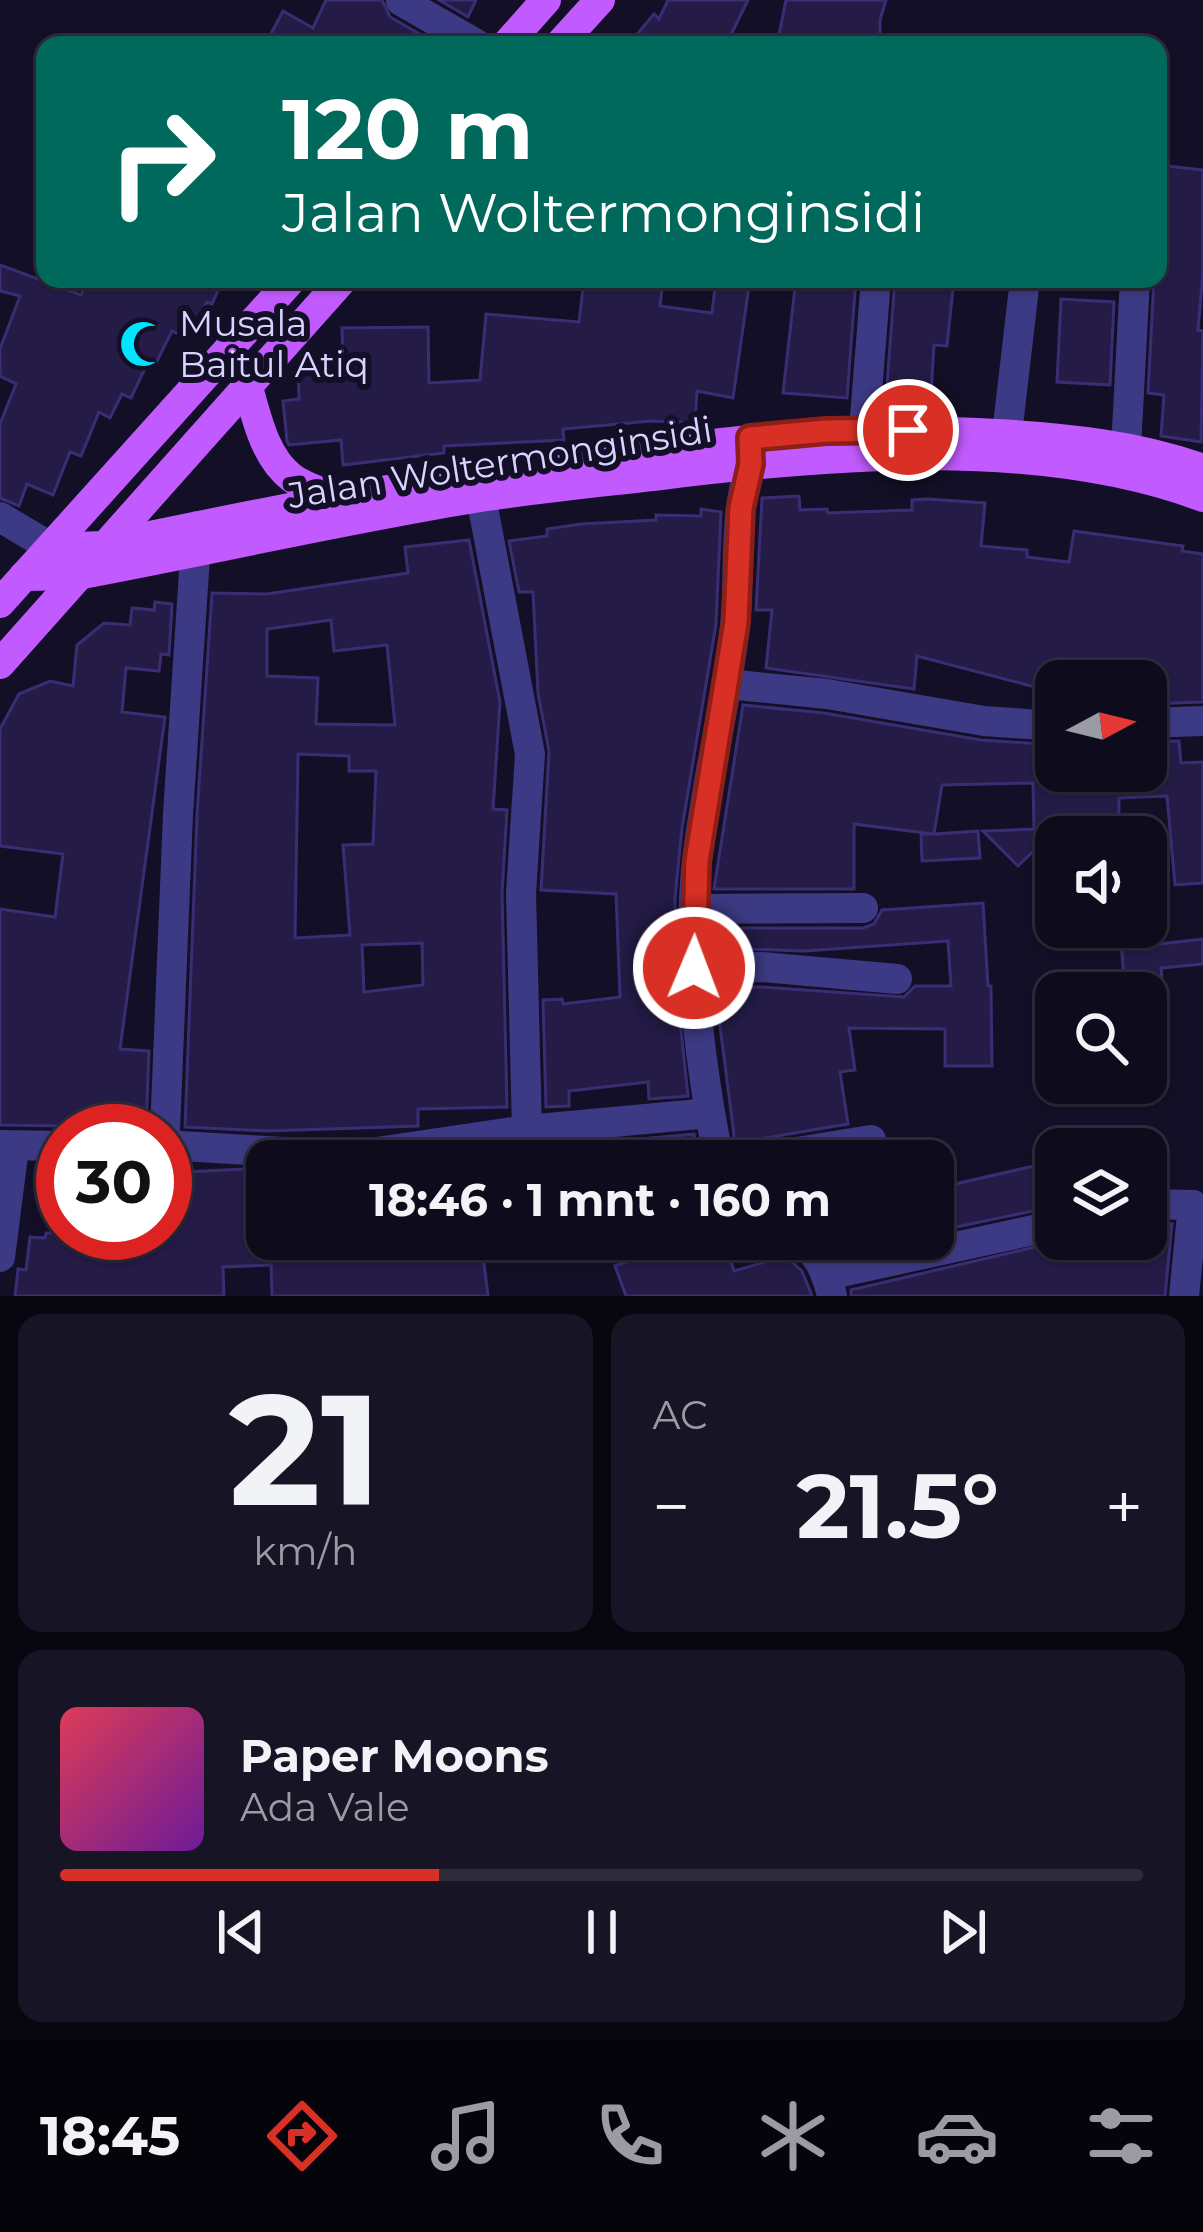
<!DOCTYPE html>
<html lang="id">
<meta charset="utf-8">
<style>
:root{--surface:#0e0b1c;--page:#171425;--text:#f1f3f6;--muted:#9b9ba3;--line:#2e2b3b;--accent:#d93025}
body{margin:0;font-family:Montserrat,sans-serif;background:var(--page);color:var(--text);height:100vh;display:flex;flex-direction:column;font-size:45px;white-space:nowrap}
*{box-sizing:border-box;margin:0}
p{font-size:39px;color:var(--muted)}
.icon{flex:none;width:66px;height:66px;fill:none;stroke:currentColor;stroke-width:2;stroke-linecap:round;stroke-linejoin:round}
.map{position:relative;height:1296px;overflow:hidden}
.side{display:flex;flex-direction:column;gap:18px;padding:18px;background:#08060f;flex:1}
.side>*{flex:none}
.hud{position:absolute;left:36px;top:36px;width:1131px;height:252px;border-radius:24px;box-shadow:0 3px 9px #0004,0 0 0 3px var(--line);background:#00695c;color:#fff;overflow:hidden}
.needle{width:78px;rotate:83deg}
.controls{position:absolute;left:1035px;top:660px;display:grid;gap:24px}
.controls a{display:grid;place-items:center;width:132px;height:132px;border-radius:24px;background:var(--surface);box-shadow:0 3px 9px #0004,0 0 0 3px var(--line);font-size:60px}
.speed{position:absolute;left:36px;top:1104px;display:flex;gap:24px;font-size:60px;font-weight:700;text-align:center}
.speed>*{display:grid;place-content:center;width:156px;height:156px;border-radius:50%;background:var(--surface);box-shadow:0 3px 9px #0004,0 0 0 3px var(--line);line-height:1}
.speed .limit{border:18px solid #d22;background:#fff;color:#111}
.pin{position:absolute;display:grid;place-items:center;width:102px;height:102px;color:#fff;margin:-51px;border:6px solid #fff;border-radius:50%;box-shadow:0 3px 12px #0007}
.me{position:absolute;width:132px;margin:-66px;rotate:1deg;stroke-linejoin:round;filter:drop-shadow(0 0 9px #0008)}
.turn{display:flex;align-items:center;gap:42px;height:252px;padding:0 48px;font-size:54px}
.turn .icon{width:156px;height:156px;stroke-width:2.5}
.turn b{display:block;font-size:84px;line-height:102px}
.big{font-size:90px;font-weight:700;line-height:1.1}
.side .tile{flex:1;display:flex;flex-direction:column;justify-content:center;gap:18px;min-width:0;padding:0 42px;border-radius:24px;background:var(--page)}
.side .dial{align-items:center;gap:0}
.dial b{font-size:156px;line-height:1}
.song{display:flex;align-items:center;gap:36px}
.cover{width:144px;height:144px;border-radius:18px;background:linear-gradient(135deg,hsl(350 70% 55%),hsl(280 70% 35%))}
.played{height:12px;border-radius:6px;background:linear-gradient(90deg,var(--accent) 35%,var(--line) 35%)}
.keys{display:flex;justify-content:space-around;direction:ltr}
.heat{display:flex;justify-content:space-between;align-items:center;font-size:66px;direction:ltr}
.side .tiles{flex:1;display:grid;gap:18px;grid-template-columns:1fr 1fr}
.tile:last-child{grid-column:span 2}
.trip{position:absolute;left:246px;top:1140px;width:708px;height:120px;border-radius:24px;background:var(--surface);box-shadow:0 3px 9px #0004,0 0 0 3px var(--line);font-weight:700;line-height:120px;text-align:center}
.tab-bar{display:flex;height:192px;justify-content:space-around;align-items:center;background:#06040b;color:var(--muted)}
.tab-bar .icon{width:84px;height:84px}
.tab-bar .current{color:var(--accent)}
.tab-bar b{font-size:54px;color:var(--text)}
.map>svg:first-child{display:block}
.building{fill:#241b47;stroke:#3b2d73;stroke-width:3;fill-rule:evenodd}
.lines{fill:none;stroke-linecap:round;stroke-linejoin:round}
.minor{stroke:#3d3a85;stroke-width:30}
.major{stroke:#c25bff;stroke-width:30}
.route-casing{stroke:#8d1f18;stroke-width:30}
.route{stroke:#d93025;stroke-width:21}
.labels{text-anchor:middle;dominant-baseline:central;stroke-width:12;stroke-linejoin:round;paint-order:stroke}
.poi-label{font-size:36px;fill:#d9d4ff;stroke:#130f26;text-anchor:start}
.street-label{font-size:36px;fill:#d9d4ff;stroke:#130f26}
</style>
<div class="map">
<svg width="1203" height="1296" viewBox="0 0 1203 1296">
<rect width="100%" height="100%" fill="#130f26"/>
<g class="building">
<polygon points="326,0 382,0 390,17 439,45 265,45 283,11 313,28"/>
<polygon points="439,0 476,0 468,17"/>
<polygon points="668,0 748,0 726,45 628,45 654,14 659,19"/>
<polygon points="786,0 886,0 880,20 880,45 777,45"/>
<polygon points="1158,165 1203,170 1203,272 1198,330 1203,331 1201,442 1161,436 1164,395 1148,393 1154,279 1158,279"/>
<polygon points="0,265 81,295 88,279 223,279 212,304 207,302 189,339 172,331 154,367 147,364 131,398 122,394 110,418 99,412 81,456 70,452 53,495 27,484 19,506 0,498 0,424 16,384 0,376 0,349 20,296 0,291"/>
<polygon points="584,279 663,281 660,306 712,313 716,279 750,279 733,398 697,391 695,423 651,421 563,429 564,440 444,446 444,453 343,465 341,440 289,445 287,441 283,401 299,399 298,368 343,366 342,328 428,327 429,383 480,380 486,314 579,322"/>
<polygon points="796,279 856,279 847,398 783,393"/>
<polygon points="895,279 954,279 947,346 934,345 930,412 885,412"/>
<polygon points="1061,299 1114,302 1110,385 1057,382"/>
<polygon points="799,496 800,510 827,509 828,513 912,510 912,500 927,499 985,503 981,546 1027,550 1027,557 1069,562 1074,531 1183,546 1182,551 1203,554 1203,702 1146,704 1146,681 1056,681 1056,706 1036,705 1039,688 917,656 914,689 766,668 772,610 756,610 762,498"/>
<polygon points="701,509 721,512 716,624 682,828 675,897 675,974 688,1096 649,1099 648,1082 569,1091 569,1106 546,1107 543,1000 562,999 563,1004 620,997 616,894 541,890 549,751 538,693 533,592 519,592 509,541 547,536 547,529 581,524 656,520 656,515 701,516"/>
<path d="M469,540L500,702L493,809L507,810L502,893L507,1107L418,1109V1126L267,1131L185,1127L197,815L212,593L267,594L408,573L405,547ZM331,620L334,651L387,645L395,725L316,724L318,678L267,676V629ZM298,754L349,756V771H376L373,844L343,845L350,935L295,938ZM422,943L423,985L364,992L362,945Z"/>
<polygon points="155,602 172,604 169,655 161,654 159,671 126,668 122,712 165,717 120,1049 149,1051 146,1129 75,1131 63,1126 0,1125 0,909 55,917 63,854 0,846 0,729 19,694 50,681 73,686 77,645 104,623 130,625 132,608 154,610"/>
<polygon points="743,705 824,713 981,740 1056,745 1056,771 1146,771 1146,742 1179,741 1181,763 1203,762 1203,883 1175,885 1167,796 1119,798 1119,834 1050,835 1018,866 983,831 1034,829 1033,783 942,785 934,834 978,831 980,858 922,861 921,834 933,834 854,824 854,889 714,889"/>
<polygon points="983,903 988,986 991,986 992,1066 945,1066 945,1029 849,1028 855,1070 840,1072 848,1124 735,1143 715,987 761,987 904,997 915,986 951,986 948,941 804,951 713,948 713,928 863,928 874,924 882,910"/>
<polygon points="1120,927 1157,927 1159,944 1203,939 1203,964 1161,968 1163,993 1125,993"/>
<polygon points="694,1134 699,1161 490,1161 489,1155 529,1149"/>
<polygon points="1056,1161 1056,1206 933,1232 933,1189"/>
<polygon points="245,1169 267,1171 267,1239 481,1239 488,1296 272,1296 271,1265 223,1267 224,1296 15,1296 18,1269 26,1270 30,1237 45,1238 46,1233 165,1233 165,1173"/>
<polygon points="1146,1223 1172,1224 1165,1296 851,1296 851,1290 1069,1239 1146,1239"/>
<polygon points="663,1239 724,1239 734,1271 782,1257 790,1260 802,1271 812,1296 626,1296 615,1266 665,1247"/>
<polygon points="827,1239 900,1239 837,1253"/>
</g>
<g class="lines">
<g class="minor">
<polyline points="401,1 478,45"/>
<polyline points="864,430 876,279"/>
<polyline points="1007,434 1025,279"/>
<polyline points="1126,448 1135,279"/>
<polyline points="481,497 530,754 521,893 527,1130"/>
<polyline points="0,517 52,548"/>
<polyline points="727,684 827,694 984,721 1056,726"/>
<polyline points="1146,723 1203,721"/>
<polyline points="695,909 863,908"/>
<polyline points="694,968 762,967 897,979"/>
<polyline points="165,1131 178,814 197,526"/>
<polyline points="0,1145 63,1146"/>
<polyline points="165,1145 350,1156 527,1130 710,1113"/>
<path d="M719,1161C700,1065 686,959 697,861C706,782 726,705 735,626C739,587 736,546 741,507C744,485 751,466 750,444"/>
<polyline points="742,1161 871,1140"/>
<polyline points="1146,1204 1193,1205 1184,1296"/>
<path d="M789,1239C816,1245 826,1270 832,1296"/>
<polyline points="0,1257 14,1147"/>
<polyline points="827,1275 1056,1225"/>
</g>
<g class="major">
<polyline points="506,45 546,0"/>
<polyline points="559,45 600,0"/>
<path d="M247,384C256,415 264,457 292,478C304,487 322,492 336,498"/>
<path d="M52,548L102,546C278,509 454,475 632,453C755,438 873,426 997,434C1065,438 1138,445 1203,469"/>
<path d="M24,576L77,575C211,550 345,519 480,497C540,488 601,482 661,475C830,454 1040,436 1203,497"/>
<polyline points="0,603 292,279"/>
<polyline points="0,664 343,279"/>
</g>
</g>
<g class="lines">
<defs>
<polyline id="route" points="694,968 697,861 736,622 741,508 751,464 750,438 826,431 908,430"/>
</defs>
<use href="#route" class="route-casing"/>
<use href="#route" class="route"/>
</g>
<defs>
<symbol id="mosque-bare" viewBox="-9 -9 18 18"><path d="M3.5-4.9A6 6 0 1 0 3.5 4.9A5 5 0 1 1 3.5-4.9Z" fill="#00e5ff" stroke="#130f26" stroke-width="2.5" paint-order="stroke"/></symbol>
</defs>
<g fill-rule="evenodd">
<use href="#mosque-bare" x="110" y="311" width="66" height="66"/>
</g>
<g class="labels">
<g class="poi-label">
<text x="179" y="323">Musala<tspan x="179" dy="41">Baitul Atiq</tspan></text>
</g>
<g class="street-label">
<text transform="translate(500 462) rotate(-9)">Jalan Woltermonginsidi</text>
</g>
</g>
</svg>
<div class="controls">
<a><svg class="needle" viewBox="-14 -14 28 28"><path d="M0-13l5 13h-10z" fill="#e53935"/><path d="M0 13l5-13h-10z" fill="#9b9ba3"/></svg></a>
<a><svg class="icon" aria-label="sound" viewBox="0 0 24 24"><path d="M4 9h4l5-4v14l-5-4H4zM17 9q2 3 0 6"/></svg></a>
<a><svg class="icon" aria-label="search" viewBox="0 0 24 24"><circle cx="10" cy="10" r="6"/><path d="M15 15l6 6"/></svg></a>
<a><svg class="icon" aria-label="layers" viewBox="0 0 24 24"><path d="M12 4l9 5-9 5-9-5zM3 14l9 5 9-5"/></svg></a>
</div>
<div class="speed"><div class="limit">30</div></div>
<div class="pin" style="left:908px;top:430px;background:#d93025"><svg class="icon" aria-label="arrive" viewBox="0 0 24 24"><path d="M6 21V4h12l-3 4 3 4H6"/></svg></div>
<svg class="me" style="left:694px;top:968px" viewBox="-20 -20 40 40"><circle r="17" fill="#d93025" stroke="#fff" stroke-width="3"/><path d="M0-11L8 9 0 5-8 9z" fill="#fff"/></svg>
<div class="trip">18:46 · 1 mnt · 160 m</div>
<div class="hud">
<div class="turn"><svg class="icon" aria-label="right" viewBox="0 0 24 24"><path d="M7 20v-9h11M14 6l5 5-5 5"/></svg><div><b>120 m</b>Jalan Woltermonginsidi</div></div>
</div>
</div>
<section class="side">
<div class="tiles">
<div class="tile dial"><b>21</b><p>km/h</p></div>
<div class="tile"><p>AC</p>
<div class="heat"><a>−</a><b class="big">21.5°</b><a>+</a></div>
</div>
<div class="tile">
<div class="song"><i class="cover"></i><div><b>Paper Moons</b><p>Ada Vale</p></div></div>
<div class="played"></div>
<div class="keys"><svg class="icon" aria-label="previous" viewBox="0 0 24 24"><path d="M18 5L8 12l10 7zM5 5v14"/></svg><svg class="icon" aria-label="pause" viewBox="0 0 24 24"><path d="M8 5v14M16 5v14"/></svg><svg class="icon" aria-label="next" viewBox="0 0 24 24"><path d="M6 5l10 7-10 7zM19 5v14"/></svg></div>
</div>
</div>
</section>
<nav class="tab-bar">
<b>18:45</b>
<svg class="icon current" aria-label="directions" viewBox="0 0 24 24"><path d="M12 3l9 9-9 9-9-9zM9 14v-3h6M13 9l2 2-2 2"/></svg>
<svg class="icon" aria-label="music" viewBox="0 0 24 24"><path d="M9 18V5l10-2v13"/><circle cx="6" cy="18" r="3"/><circle cx="16" cy="16" r="3"/></svg>
<svg class="icon" aria-label="phone" viewBox="0 0 24 24"><path d="M5 4h4l2 5-3 2q2 4 5 5l2-3 5 2v4C11 20 4 13 5 4z"/></svg>
<svg class="icon" aria-label="climate" viewBox="0 0 24 24"><path d="M12 3v18M4 7l16 10M4 17L20 7"/></svg>
<svg class="icon" aria-label="car" viewBox="0 0 24 24"><path d="M5 17H2v-5l4-1 3-4h7l3 4 3 1v5h-3M9 17h6M6 11h13"/><circle cx="7" cy="17" r="2"/><circle cx="17" cy="17" r="2"/></svg>
<svg class="icon" aria-label="filters" viewBox="0 0 24 24"><path d="M4 7h16M4 17h16"/><circle cx="9" cy="7" r="2"/><circle cx="15" cy="17" r="2"/></svg>
</nav>
